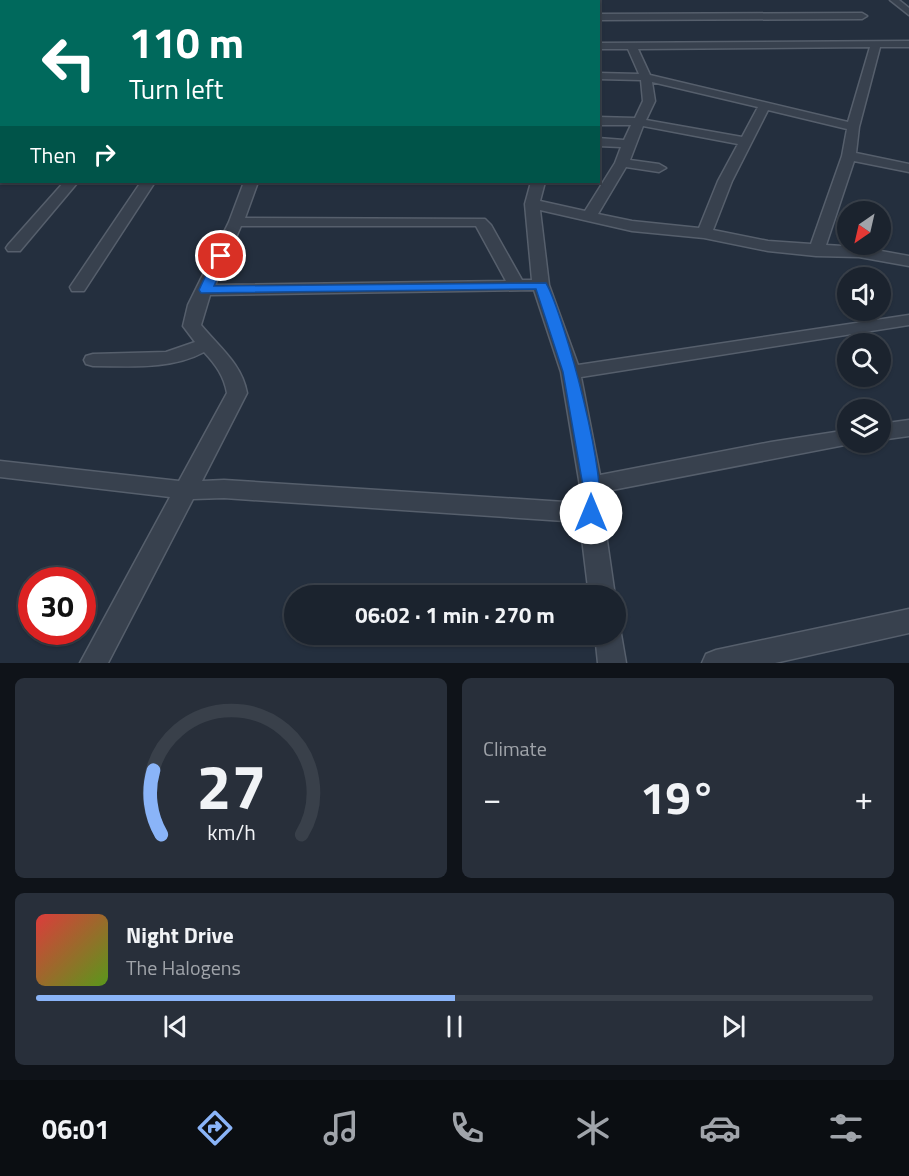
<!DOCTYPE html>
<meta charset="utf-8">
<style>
:root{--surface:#1b232e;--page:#282f3a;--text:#f1f3f6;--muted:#a0a4aa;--line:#39404a;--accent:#8ab4f8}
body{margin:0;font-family:"Titillium Web",sans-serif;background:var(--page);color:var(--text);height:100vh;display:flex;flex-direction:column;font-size:22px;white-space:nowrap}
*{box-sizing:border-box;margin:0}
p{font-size:20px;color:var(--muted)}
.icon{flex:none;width:33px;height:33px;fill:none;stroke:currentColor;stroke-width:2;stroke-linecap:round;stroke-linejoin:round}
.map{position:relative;height:663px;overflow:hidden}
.drawer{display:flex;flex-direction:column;gap:15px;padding:15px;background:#0f1319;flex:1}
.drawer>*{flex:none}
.banner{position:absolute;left:0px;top:0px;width:600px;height:183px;box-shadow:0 2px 4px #0004,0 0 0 2px var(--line);background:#00695c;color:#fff;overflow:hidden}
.needle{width:39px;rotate:214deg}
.fabs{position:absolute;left:837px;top:201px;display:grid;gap:12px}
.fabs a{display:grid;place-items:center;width:54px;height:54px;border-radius:50%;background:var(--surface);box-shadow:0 2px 4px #0004,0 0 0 2px var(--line);font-size:30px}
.speed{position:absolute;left:18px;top:567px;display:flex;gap:12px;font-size:30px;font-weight:700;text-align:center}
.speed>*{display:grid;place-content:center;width:78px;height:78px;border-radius:50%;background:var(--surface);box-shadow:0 2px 4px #0004,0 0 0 2px var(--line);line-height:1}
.speed .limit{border:9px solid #d22;background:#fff;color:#111}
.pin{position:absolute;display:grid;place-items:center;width:51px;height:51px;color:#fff;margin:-26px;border:3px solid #fff;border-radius:50%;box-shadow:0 2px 6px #0007}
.me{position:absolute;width:66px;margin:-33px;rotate:0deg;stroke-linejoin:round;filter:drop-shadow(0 0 4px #0008)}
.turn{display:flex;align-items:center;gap:21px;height:126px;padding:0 30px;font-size:27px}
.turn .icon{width:78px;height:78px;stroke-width:2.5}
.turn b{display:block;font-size:42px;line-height:51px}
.then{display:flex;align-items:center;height:57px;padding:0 30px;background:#0003;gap:12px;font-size:22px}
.big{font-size:45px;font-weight:700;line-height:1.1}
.drawer .tile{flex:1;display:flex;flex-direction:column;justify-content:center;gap:9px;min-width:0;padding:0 21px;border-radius:9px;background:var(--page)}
.drawer .dial{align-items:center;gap:0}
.dial svg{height:156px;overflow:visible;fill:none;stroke:var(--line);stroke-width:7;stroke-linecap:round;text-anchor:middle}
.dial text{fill:var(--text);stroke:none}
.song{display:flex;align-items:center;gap:18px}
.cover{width:72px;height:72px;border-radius:9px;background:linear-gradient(135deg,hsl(0 70% 55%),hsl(90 70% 35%))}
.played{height:6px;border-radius:3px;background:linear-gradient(90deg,var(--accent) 50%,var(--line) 50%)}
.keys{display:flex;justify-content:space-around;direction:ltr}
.heat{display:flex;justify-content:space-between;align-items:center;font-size:33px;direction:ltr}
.drawer .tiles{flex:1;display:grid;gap:15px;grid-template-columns:1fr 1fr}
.tile:last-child{grid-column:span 2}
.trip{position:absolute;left:284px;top:585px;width:342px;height:60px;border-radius:30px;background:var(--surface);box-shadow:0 2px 4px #0004,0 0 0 2px var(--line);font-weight:700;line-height:60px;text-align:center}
.dock{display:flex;height:96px;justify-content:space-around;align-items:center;background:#0b0e12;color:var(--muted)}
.dock .icon{width:42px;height:42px}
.dock .active{color:var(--accent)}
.dock b{font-size:27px;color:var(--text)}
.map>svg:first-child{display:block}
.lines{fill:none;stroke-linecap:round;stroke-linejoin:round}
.street-casing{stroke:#565f6c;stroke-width:3}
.primary-casing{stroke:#414a57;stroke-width:3}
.street{fill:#38414e;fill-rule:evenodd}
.primary{fill:#56606e;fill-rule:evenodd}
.route{fill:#1a73e8;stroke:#114b97;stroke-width:1.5}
</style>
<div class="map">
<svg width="909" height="663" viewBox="0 0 909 663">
<rect width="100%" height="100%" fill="#242f3e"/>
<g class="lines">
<defs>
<g id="street">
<polygon points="227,0 237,0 226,2"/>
<polygon points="326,0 334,0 325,2"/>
<polygon points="384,0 393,0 383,2"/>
<polygon points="448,0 457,0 447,2"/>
<polygon points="890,0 899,0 909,8 909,15"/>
<polygon points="598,14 862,13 867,16 862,19 598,20"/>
<path d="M909,41V47H880L859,127L856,153L909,164V172L854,161L826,245L859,247L909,256V266L859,257L816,256L768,251L704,238L632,231L540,210L549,285L578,365L909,315V325L581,377L600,475L771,442L848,430V442L855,443L602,492L603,513L615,596H589L580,522L224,498L193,499L108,663H80L170,497L0,477V461L179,481L227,393C224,376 216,365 204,352C171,370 130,366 93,366L86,364L84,360L86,356L93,354L166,352L195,342L183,326L188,305L229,222L244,182H258L245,218L485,219L491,225L522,280H532L525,204L531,182H545L540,201L585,211L615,163L621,147L598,146V138L624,140L631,125H598V117L635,118L643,101L641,80L598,79V73L639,74L628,49H598V43ZM870,47L848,122L650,75L638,49ZM652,82L758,107L742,137L646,120L655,101ZM768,110L847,129L842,156L811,244L768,241L713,230L732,181ZM643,126L738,144L718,181L699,228L632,221L598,214L626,167L659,172L666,168L659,164L630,160ZM241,226H476L506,281L215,285ZM534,290L561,372L580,486V503L224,480L202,481L247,393C242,364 219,347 201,325L210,295Z"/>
<rect x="0" y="157" width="2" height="8"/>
<polygon points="64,182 78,182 20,251 8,251 6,248 8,245"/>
<polygon points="141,182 155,182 84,291 72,291 70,287"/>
<polygon points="909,420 909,436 880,440 880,424"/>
<polygon points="909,609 909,633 775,663 702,663 706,654 716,650"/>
<polygon points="615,624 621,634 626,663 598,663 595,634 615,634"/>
</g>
<g id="primary">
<polygon points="78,0 91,0 77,2"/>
<polygon points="109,0 122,0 108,2"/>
<rect x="0" y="14" width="2" height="8"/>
<polygon points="0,43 2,43 0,52"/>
<polygon points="2,67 2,77 0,78 0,68"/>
</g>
</defs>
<use href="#street" class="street-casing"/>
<use href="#primary" class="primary-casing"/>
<use href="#street" class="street"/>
<use href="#primary" class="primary"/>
</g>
<path class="route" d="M221,252L227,256L214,286L546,283C564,314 612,490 597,518L591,520L584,518L582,513L583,486L563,372L536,289L201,293L199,290L215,256Z"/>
</svg>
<div class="fabs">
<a><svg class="needle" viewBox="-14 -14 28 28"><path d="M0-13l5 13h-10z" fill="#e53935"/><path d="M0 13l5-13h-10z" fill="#a0a4aa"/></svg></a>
<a><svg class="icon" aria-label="sound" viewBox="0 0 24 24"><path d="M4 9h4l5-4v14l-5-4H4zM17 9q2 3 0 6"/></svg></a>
<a><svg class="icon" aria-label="search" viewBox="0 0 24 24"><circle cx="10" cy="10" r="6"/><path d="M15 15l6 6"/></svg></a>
<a><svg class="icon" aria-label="layers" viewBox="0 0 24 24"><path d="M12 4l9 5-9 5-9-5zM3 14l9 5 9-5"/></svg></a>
</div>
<div class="speed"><div class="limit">30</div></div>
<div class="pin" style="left:221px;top:256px;background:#d93025"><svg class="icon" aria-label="arrive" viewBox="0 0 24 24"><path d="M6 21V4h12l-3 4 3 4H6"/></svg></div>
<svg class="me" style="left:591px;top:513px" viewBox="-20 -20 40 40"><circle r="19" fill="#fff"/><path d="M0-13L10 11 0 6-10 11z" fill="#1a73e8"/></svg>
<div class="trip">06:02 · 1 min · 270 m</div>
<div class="banner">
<div class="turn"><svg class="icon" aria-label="left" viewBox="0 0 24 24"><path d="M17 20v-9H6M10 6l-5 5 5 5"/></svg><div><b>110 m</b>Turn left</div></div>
<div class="then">Then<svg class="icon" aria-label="right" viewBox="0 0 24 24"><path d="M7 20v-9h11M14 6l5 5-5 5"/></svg></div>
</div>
</div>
<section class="drawer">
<div class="tiles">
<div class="tile dial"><svg viewBox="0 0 100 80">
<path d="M14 69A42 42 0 1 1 86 69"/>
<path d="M14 69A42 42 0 0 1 10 36" stroke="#8ab4f8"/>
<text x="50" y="56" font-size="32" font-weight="700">27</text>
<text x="50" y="72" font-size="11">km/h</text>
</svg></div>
<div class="tile"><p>Climate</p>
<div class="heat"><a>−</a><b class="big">19°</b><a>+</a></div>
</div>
<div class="tile">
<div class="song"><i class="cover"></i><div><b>Night Drive</b><p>The Halogens</p></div></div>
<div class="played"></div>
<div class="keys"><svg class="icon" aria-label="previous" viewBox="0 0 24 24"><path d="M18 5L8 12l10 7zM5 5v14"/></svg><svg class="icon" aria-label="pause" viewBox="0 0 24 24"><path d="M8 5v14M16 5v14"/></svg><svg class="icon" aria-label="next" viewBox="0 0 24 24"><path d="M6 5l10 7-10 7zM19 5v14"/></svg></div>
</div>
</div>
</section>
<nav class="dock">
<b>06:01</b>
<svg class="icon active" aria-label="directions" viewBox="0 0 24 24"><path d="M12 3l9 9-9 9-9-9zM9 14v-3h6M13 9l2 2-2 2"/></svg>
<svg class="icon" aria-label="music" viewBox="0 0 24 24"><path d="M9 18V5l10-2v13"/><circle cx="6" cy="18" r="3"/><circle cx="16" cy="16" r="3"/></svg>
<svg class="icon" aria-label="phone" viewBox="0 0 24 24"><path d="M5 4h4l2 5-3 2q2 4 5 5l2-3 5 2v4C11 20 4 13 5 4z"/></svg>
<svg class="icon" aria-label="climate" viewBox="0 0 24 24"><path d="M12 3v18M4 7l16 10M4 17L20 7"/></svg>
<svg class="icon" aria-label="car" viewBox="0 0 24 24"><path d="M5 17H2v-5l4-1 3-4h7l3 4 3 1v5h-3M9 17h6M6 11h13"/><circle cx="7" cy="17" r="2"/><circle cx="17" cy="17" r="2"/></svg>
<svg class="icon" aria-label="filters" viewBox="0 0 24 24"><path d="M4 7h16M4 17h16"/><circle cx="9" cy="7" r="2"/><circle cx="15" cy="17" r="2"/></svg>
</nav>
